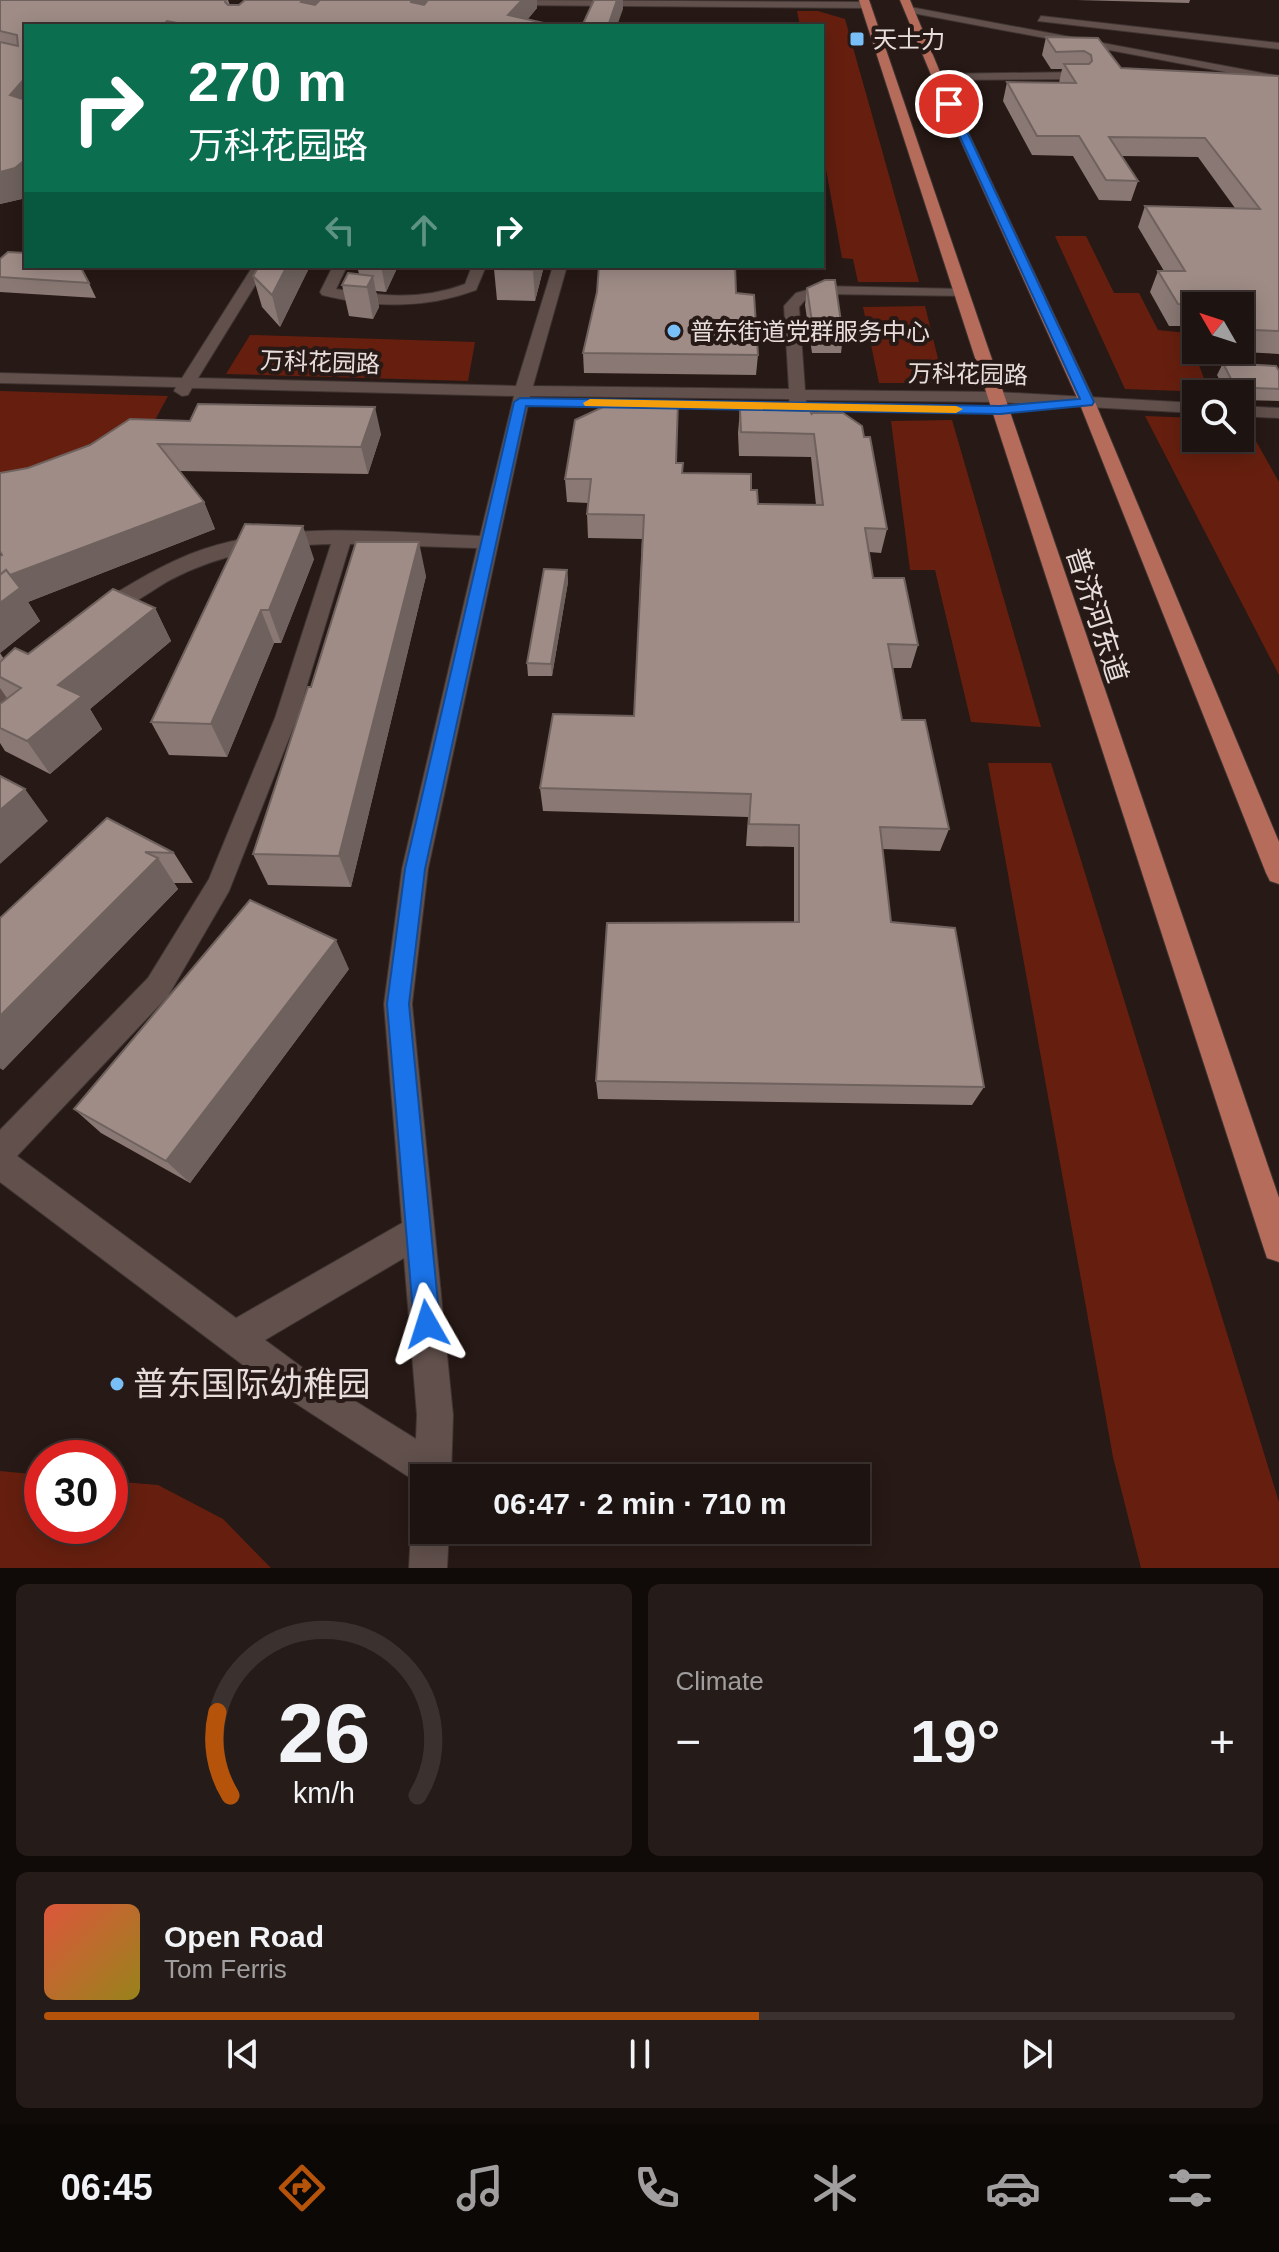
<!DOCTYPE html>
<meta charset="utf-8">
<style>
:root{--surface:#1d1310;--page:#251c19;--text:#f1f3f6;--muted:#a09e9f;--line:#3b3230;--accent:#b45309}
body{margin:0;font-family:Helvetica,"Noto Sans SC",sans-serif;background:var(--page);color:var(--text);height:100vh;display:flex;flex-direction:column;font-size:30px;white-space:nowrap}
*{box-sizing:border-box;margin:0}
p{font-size:26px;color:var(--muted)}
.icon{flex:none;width:44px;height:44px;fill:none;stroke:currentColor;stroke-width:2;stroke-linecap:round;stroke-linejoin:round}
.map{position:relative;height:1568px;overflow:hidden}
.details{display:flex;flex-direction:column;gap:16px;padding:16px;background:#100a09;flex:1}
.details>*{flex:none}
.top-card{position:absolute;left:24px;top:24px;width:800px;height:244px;border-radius:0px;box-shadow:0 4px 20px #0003,0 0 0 2px var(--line);background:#0b6e4f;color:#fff;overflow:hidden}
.needle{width:52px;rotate:309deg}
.fabs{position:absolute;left:1182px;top:292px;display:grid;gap:16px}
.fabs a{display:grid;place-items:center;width:72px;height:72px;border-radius:0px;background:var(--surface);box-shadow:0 4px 20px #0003,0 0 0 2px var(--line);font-size:40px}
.speed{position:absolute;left:24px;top:1440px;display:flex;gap:16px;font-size:40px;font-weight:700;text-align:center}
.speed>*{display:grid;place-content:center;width:104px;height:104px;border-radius:50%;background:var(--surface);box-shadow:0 4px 20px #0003,0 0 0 2px var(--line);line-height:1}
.speed .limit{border:12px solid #d22;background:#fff;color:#111}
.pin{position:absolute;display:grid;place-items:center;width:68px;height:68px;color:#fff;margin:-34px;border:4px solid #fff;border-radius:50%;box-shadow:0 2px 8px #0007}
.me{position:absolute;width:88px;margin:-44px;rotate:354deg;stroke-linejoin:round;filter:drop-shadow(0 0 6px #0008)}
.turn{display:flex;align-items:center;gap:28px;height:168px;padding:0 32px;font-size:36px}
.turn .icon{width:104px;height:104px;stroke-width:2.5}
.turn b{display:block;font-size:56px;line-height:68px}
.lanes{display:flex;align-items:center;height:76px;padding:0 32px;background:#0003;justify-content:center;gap:40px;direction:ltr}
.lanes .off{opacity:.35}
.big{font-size:60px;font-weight:700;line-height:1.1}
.details .tile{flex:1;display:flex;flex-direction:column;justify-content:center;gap:12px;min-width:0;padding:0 28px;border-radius:12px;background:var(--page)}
.details .dial{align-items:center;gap:0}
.dial svg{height:208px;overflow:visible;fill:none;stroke:var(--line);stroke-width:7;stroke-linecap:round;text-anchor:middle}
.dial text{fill:var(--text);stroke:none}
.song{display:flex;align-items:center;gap:24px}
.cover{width:96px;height:96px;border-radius:12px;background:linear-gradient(135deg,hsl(10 70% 55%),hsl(50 70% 35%))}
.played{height:8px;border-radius:4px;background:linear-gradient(90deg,var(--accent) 60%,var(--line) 60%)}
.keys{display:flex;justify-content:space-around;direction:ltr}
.heat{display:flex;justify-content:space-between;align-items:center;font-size:44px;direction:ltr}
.details .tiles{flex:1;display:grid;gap:16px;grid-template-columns:1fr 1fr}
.tile:last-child{grid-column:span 2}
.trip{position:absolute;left:410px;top:1464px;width:460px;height:80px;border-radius:0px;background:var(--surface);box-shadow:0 4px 20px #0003,0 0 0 2px var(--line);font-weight:700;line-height:80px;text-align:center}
.tabs{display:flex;height:128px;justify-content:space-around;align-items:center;background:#0c0806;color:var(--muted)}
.tabs .icon{width:56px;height:56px}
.tabs .current{color:var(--accent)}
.tabs b{font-size:36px;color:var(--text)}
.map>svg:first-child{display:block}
.green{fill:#661f0f}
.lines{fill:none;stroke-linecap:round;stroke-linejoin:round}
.minor-casing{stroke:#3f3432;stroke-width:2}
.major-casing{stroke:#3f3432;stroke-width:2}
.minor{fill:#61504c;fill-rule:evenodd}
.major{fill:#b66c5b;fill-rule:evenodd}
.wall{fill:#897874}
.shaded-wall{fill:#6f625e}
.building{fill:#9f8c87;stroke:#6f625e;stroke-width:2}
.route{fill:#1a73e8;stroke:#114b97;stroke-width:2}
.slow{fill:#f59e0b}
.poi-dot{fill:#78bff8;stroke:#271915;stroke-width:3}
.labels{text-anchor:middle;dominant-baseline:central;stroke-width:8;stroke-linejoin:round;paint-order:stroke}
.far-poi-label{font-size:24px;fill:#e7ddda;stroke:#271915;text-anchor:start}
.far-street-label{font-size:24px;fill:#e7ddda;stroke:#271915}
.street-label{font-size:28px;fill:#e7ddda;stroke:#271915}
.near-poi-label{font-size:34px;fill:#e7ddda;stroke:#271915;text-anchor:start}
</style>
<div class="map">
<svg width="1279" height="1568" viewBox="0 0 1279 1568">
<rect width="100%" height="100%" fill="#271915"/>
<g class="green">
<polygon points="797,11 818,11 845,19 919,282 858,282 853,259 842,258 822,147 822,26 800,26"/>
<polygon points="1055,236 1086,236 1114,293 1139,293 1158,330 1187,333 1209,392 1125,389"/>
<polygon points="925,306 944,383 879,383 863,307"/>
<polygon points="250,335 475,342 468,381 226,374"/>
<polygon points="0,391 168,396 141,446 0,501"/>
<polygon points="1145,416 1196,418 1196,438 1240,438 1240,420 1244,420 1279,482 1279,675"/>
<polygon points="952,420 1041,727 971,722 935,570 910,570 891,421"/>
<polygon points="988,763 1051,763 1279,1502 1279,1568 1141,1568 1113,1457"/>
<polygon points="0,1471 42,1475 42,1526 110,1526 110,1481 158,1485 223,1519 271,1568 0,1568"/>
</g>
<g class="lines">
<defs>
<g id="minor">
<polygon points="501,0 866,2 871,5 866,8 504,5"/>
<polygon points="910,7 1279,76 1279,82 907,12"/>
<polygon points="1041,16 1279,43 1279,49 1038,21"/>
<polygon points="1079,72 1084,75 1084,79 937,80 932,77 937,74"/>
<path d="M253,266H267L198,378L516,386L553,266H567L533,386L789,389L784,306L796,293L821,286L963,289L968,290V296L822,294L806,299L799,307L805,390L996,392L1196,403V413L996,402L806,400V407L798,412L792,411L789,399L530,396L428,869L412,1004L453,1415L451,1478H424V1493L419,1491L415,1481L283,1395L0,1182V1130L148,978L209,879L275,718L331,544C274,545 221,553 170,580C153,589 112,621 95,616L92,611L95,606C129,585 165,562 204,549C291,520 390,533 480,536L514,396L192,388L188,395L182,396L174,391L176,387L0,383V373L182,378ZM350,544L477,548L402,869L384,1004L402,1223L236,1318L17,1156L168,996L229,891L297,718ZM404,1258L417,1415L416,1439L307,1371L265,1340Z"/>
<path d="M333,266H347L336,289C382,296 420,301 465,284L472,266H486L476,290C425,309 375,308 322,295L320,292Z"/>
<polygon points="1240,406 1279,408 1279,418 1240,416"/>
<polygon points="28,665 36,668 39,673 36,678 8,705 0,707 0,686 20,668"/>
<polygon points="424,1513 424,1530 449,1530 447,1568 409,1568 411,1530 417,1517"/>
</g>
<g id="major">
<polygon points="859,0 869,0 1279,1198 1279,1262 1267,1258 1263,1246"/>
<polygon points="900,0 910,0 942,77 1095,402 1279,842 1279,884 1270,881 1266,873 1079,402 932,77"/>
</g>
</defs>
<use href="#minor" class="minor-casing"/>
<use href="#major" class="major-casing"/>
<use href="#minor" class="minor"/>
<use href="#major" class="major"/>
</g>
<g class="wall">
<polygon points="0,0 228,0 230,5 320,0 537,0 537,8 527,20 556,26 26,26 26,198 0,204"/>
<polygon points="1076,0 1190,0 1189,3"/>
<polygon points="1046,37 1098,38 1121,68 1279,76 1279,354 1243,352 1240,346 1240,306 1196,306 1196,326 1169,326 1150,292 1158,271 1164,271 1138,227 1145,206 1235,208 1198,157 1122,156 1138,181 1131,201 1099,200 1073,156 1032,155 1003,101 1007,82 1059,83 1062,69 1051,69 1042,55"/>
<polygon points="0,259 89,283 96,298 0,292"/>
<polygon points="259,266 310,266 280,327 262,307 253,276"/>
<polygon points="357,266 398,266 386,292 376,291 379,307 373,319 349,316 342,285 359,274"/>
<polygon points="495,266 544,266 535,301 497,300 494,269"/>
<polygon points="807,288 843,336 841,353 812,353 805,305"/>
<polygon points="736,293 758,355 756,375 584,373 583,353"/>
<polygon points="1223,363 1279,371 1279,401 1240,400 1240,394 1227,394 1217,375"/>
<polygon points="740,409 811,413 864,437 887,529 881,553 869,552 873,578 918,645 911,668 893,668 902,720 949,829 940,851 882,849 891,922 984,1087 972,1105 598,1099 596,1081 794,922 794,847 746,846 748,817 543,811 540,788 634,716 642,539 588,538 587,514 588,503 567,502 565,479 676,463 682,473 751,490 758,504 816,505 811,457 739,456 738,433"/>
<polygon points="381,434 368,474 180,471 204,502 215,529 28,602 40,621 0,653 2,555 28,468 90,445"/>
<polygon points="245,524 314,559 281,643 274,643 227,757 169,755 151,722"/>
<polygon points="567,570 568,582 552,676 528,676 527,663"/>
<polygon points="426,576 351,887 268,885 253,854 311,687"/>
<polygon points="155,608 171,641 90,709 102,729 50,774 5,751 0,743 0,704 7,698 0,688 0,653 4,659 28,654"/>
<polygon points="107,818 174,853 193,883 174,883 178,889 3,1070 0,1068 0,918"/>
<polygon points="349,969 190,1183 101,1133 74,1109"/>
</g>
<g class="shaded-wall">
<polygon points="303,0 320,0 322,11 301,2"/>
<polygon points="412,0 428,0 429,8 411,2"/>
<polygon points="522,0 537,0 537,8 522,26 508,15"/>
<polygon points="617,0 623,0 623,9 617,26 608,26"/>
<polygon points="26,77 26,117 10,95"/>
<polygon points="26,159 26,198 0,204 0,172"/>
<polygon points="287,266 310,266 280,327 272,295"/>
<polygon points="381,266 398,266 386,292"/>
<polygon points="534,266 544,266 535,301 533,270"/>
<polygon points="373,276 379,307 373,319 367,287"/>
<polygon points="375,407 381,434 368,474 361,447"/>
<polygon points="204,502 215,529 28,602 40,621 0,653 0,579"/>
<polygon points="303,526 314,559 281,643 269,610"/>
<polygon points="419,542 426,576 351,887 339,856"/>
<polygon points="567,570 568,582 552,676 551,664"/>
<polygon points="155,608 171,641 90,709 102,729 50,774 27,741 58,685"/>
<polygon points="261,610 274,643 227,757 211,724"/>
<polygon points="25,789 48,821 0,864 0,810"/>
<polygon points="158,858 178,889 3,1070 0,1068 0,1016"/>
<polygon points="336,940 349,969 190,1183 166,1161"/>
</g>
<g class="building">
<polygon points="0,0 226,0 225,2 228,5 239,5 245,0 303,0 301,2 315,5 320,0 412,0 411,2 424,5 428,0 522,0 508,15 557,26 193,26 167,21 162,26 26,26 26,77 10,95 26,100 26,159 15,168 0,172 0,42 18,46 17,35 0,31"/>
<polygon points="594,0 617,0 608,26 582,26"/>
<polygon points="1046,37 1098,38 1121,68 1279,76 1279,331 1254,330 1240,305 1178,304 1158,271 1185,271 1145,206 1260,209 1205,138 1109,137 1138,181 1106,180 1079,136 1037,136 1007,82 1076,83 1064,64 1089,64 1092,61 1091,55 1084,51 1056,52"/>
<polygon points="8,252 26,253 26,266 80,266 89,283 0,277 0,259"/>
<polygon points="259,266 287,266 272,295 253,276"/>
<polygon points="495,266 534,266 533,270 494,269"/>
<polygon points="599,266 735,266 736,293 754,295 758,355 583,353 597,292"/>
<polygon points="348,273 373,276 367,287 342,285"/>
<polygon points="825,280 835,280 843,336 814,336 807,288"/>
<polygon points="1223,363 1276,366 1279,371 1279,389 1235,387"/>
<polygon points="616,401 678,402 676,463 683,463 682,473 751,474 751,490 757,490 758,504 823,505 814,434 741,432 740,409 811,411 812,415 811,413 843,413 862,426 864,437 870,437 887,529 865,528 873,578 904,578 918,645 888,644 902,720 925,720 949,829 880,827 891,922 955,928 984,1087 596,1081 607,923 799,922 799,825 749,824 751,794 540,788 553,714 634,716 644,515 587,514 591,479 565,479 575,420"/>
<polygon points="198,404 375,407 361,447 158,444 204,502 10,575 6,570 0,575 0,556 2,555 0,551 0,473 28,468 90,445 130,419 190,421"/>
<polygon points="245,524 303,526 269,610 261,610 211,724 151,722"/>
<polygon points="356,542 419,542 339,856 253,854 308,687 311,687"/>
<polygon points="544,569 567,570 551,664 527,663"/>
<polygon points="6,570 20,588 0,603 0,575"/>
<polygon points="113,589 155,608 58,685 82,696 27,741 0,728 0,704 21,688 0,677 0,662 15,648 28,654"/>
<polygon points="0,776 25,789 0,810"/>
<polygon points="107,818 174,853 145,852 158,858 0,1016 0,918"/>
<polygon points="250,900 336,940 166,1161 74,1109"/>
</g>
<polygon class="route" points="949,101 954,104 1094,402 1092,405 1000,414 526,406 425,869 409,1004 440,1324 436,1333 427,1337 417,1333 414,1324 387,1004 405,869 514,402 520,398 1000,406 1080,399 945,104"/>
<polygon class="slow" points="590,399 956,406 963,409 956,413 585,406 583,403"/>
<g class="poi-dot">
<rect x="849" y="31" width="16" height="16" rx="4"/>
<circle cx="674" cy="331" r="8"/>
<circle cx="117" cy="1384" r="8"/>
</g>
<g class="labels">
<g class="far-poi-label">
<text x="873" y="39">天士力</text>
<text x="690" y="331">普东街道党群服务中心</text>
</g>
<g class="far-street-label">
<text transform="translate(320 362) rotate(2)">万科花园路</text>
<text transform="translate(968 374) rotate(1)">万科花园路</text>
</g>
<g class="street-label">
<text transform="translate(1097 615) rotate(72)">普济河东道</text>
</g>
<g class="near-poi-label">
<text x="133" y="1384">普东国际幼稚园</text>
</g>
</g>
</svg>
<div class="fabs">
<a><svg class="needle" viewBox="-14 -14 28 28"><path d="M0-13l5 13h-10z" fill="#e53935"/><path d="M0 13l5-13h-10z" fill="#a09e9f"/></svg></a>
<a><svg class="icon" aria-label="search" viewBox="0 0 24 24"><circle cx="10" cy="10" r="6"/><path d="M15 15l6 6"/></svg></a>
</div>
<div class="speed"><div class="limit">30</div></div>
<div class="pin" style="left:949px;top:104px;background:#d93025"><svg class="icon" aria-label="arrive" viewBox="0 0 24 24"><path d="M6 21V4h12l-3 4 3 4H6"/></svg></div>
<svg class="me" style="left:427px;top:1324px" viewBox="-20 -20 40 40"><path d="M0-17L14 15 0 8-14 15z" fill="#1a73e8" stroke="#fff" stroke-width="4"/></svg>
<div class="trip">06:47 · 2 min · 710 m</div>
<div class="top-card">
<div class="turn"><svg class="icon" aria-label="right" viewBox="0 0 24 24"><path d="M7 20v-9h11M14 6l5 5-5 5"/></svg><div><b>270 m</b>万科花园路</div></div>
<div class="lanes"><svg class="icon off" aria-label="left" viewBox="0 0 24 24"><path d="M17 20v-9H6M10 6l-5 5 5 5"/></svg><svg class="icon off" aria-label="ahead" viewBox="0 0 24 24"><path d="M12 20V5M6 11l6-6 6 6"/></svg><svg class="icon" aria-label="right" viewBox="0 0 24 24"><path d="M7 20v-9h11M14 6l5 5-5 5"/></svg></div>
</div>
</div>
<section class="details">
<div class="tiles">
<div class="tile dial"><svg viewBox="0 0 100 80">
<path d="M14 69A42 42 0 1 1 86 69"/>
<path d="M14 69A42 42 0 0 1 9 37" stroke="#b45309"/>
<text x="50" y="56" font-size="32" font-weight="700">26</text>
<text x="50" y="72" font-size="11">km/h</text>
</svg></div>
<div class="tile"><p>Climate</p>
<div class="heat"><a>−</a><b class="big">19°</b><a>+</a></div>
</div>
<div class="tile">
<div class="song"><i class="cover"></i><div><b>Open Road</b><p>Tom Ferris</p></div></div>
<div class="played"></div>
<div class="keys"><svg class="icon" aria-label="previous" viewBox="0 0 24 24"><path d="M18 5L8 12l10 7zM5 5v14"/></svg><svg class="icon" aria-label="pause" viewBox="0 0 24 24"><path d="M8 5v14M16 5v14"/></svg><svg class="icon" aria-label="next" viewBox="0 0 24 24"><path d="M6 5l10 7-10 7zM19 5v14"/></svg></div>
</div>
</div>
</section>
<nav class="tabs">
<b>06:45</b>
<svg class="icon current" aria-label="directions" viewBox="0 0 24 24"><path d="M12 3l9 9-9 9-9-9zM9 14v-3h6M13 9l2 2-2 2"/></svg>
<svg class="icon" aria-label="music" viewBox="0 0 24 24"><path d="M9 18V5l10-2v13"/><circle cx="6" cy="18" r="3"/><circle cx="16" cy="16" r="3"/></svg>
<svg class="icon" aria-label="phone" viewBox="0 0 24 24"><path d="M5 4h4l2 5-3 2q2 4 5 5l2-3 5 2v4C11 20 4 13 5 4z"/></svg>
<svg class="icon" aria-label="climate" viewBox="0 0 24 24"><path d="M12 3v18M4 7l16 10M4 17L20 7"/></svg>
<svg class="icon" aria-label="car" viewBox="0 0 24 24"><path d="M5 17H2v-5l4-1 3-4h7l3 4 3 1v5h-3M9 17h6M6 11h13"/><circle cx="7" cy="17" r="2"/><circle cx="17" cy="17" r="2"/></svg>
<svg class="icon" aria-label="filters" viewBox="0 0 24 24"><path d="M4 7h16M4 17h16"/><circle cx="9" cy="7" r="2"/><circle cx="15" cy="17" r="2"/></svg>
</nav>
